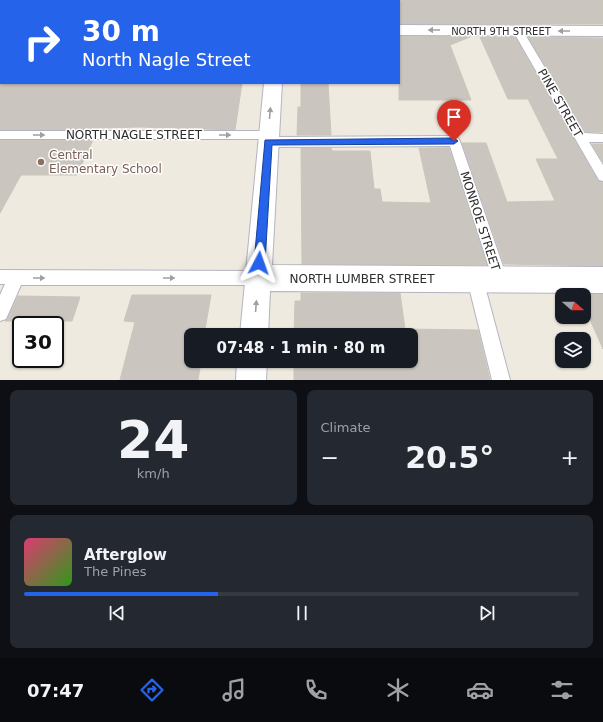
<!DOCTYPE html>
<meta charset="utf-8">
<style>
:root{--surface:#171b24;--page:#242831;--text:#f1f3f6;--muted:#9ea1a6;--line:#363941;--accent:#2563eb}
body{margin:0;font-family:"DejaVu Sans",sans-serif;background:var(--page);color:var(--text);height:100vh;display:flex;flex-direction:column;font-size:15px;white-space:nowrap}
*{box-sizing:border-box;margin:0}
p{font-size:13px;color:var(--muted)}
.icon{flex:none;width:22px;height:22px;fill:none;stroke:currentColor;stroke-width:2;stroke-linecap:round;stroke-linejoin:round}
.map{position:relative;height:380px;overflow:hidden}
.sheet{display:flex;flex-direction:column;gap:10px;padding:10px;background:#0d0f14;flex:1}
.sheet>*{flex:none}
.guide{position:absolute;left:0px;top:0px;width:400px;height:84px;box-shadow:0 1px 3px #0004;background:#2563eb;color:#fff;overflow:hidden}
.needle{width:26px;rotate:110deg}
.buttons{position:absolute;left:555px;top:288px;display:grid;gap:8px}
.buttons a{display:grid;place-items:center;width:36px;height:36px;border-radius:8px;background:var(--surface);box-shadow:0 1px 3px #0004;font-size:20px}
.speed{position:absolute;left:12px;top:316px;display:flex;gap:8px;font-size:20px;font-weight:700;text-align:center}
.speed>*{display:grid;place-content:center;width:52px;height:52px;border-radius:50%;background:var(--surface);box-shadow:0 1px 3px #0004;line-height:1}
.speed .limit{border:2px solid #111;border-radius:6px;background:#fff;color:#111}
.pin{position:absolute;display:grid;place-items:center;width:34px;height:34px;color:#fff;margin:-41px -17px;border-radius:50% 50% 50% 0;rotate:-45deg;box-shadow:0 0 4px #0007}
.pin .icon{rotate:45deg}
.me{position:absolute;width:44px;margin:-22px;rotate:4deg;stroke-linejoin:round;filter:drop-shadow(0 0 3px #0008)}
.turn{display:flex;align-items:center;gap:14px;height:84px;padding:0 16px;font-size:18px}
.turn .icon{width:52px;height:52px;stroke-width:2.5}
.turn b{display:block;font-size:28px;line-height:34px}
.big{font-size:30px;font-weight:800;line-height:1.1}
.sheet .tile{flex:1;display:flex;flex-direction:column;justify-content:center;gap:6px;min-width:0;padding:0 14px;border-radius:8px;background:var(--page)}
.sheet .dial{align-items:center;gap:0}
.dial b{font-size:52px;line-height:1}
.song{display:flex;align-items:center;gap:12px}
.cover{width:48px;height:48px;border-radius:6px;background:linear-gradient(135deg,hsl(340 70% 55%),hsl(110 70% 35%))}
.played{height:4px;border-radius:2px;background:linear-gradient(90deg,var(--accent) 35%,var(--line) 35%)}
.keys{display:flex;justify-content:space-around;direction:ltr}
.heat{display:flex;justify-content:space-between;align-items:center;font-size:22px;direction:ltr}
.sheet .tiles{flex:1;display:grid;gap:10px;grid-template-columns:1fr 1fr}
.tile:last-child{grid-column:span 2}
.trip{position:absolute;left:184px;top:328px;width:234px;height:40px;border-radius:8px;background:var(--surface);box-shadow:0 1px 3px #0004;font-weight:800;line-height:40px;text-align:center}
.tabs{display:flex;height:64px;justify-content:space-around;align-items:center;background:#090b0e;color:var(--muted)}
.tabs .icon{width:28px;height:28px}
.tabs .active{color:var(--accent)}
.tabs b{font-size:18px;color:var(--text)}
.map>svg:first-child{display:block}
.building{fill:#cac6bf;stroke:#cac6b9}
.lines{fill:none;stroke-linecap:round;stroke-linejoin:round}
.lane-casing{stroke:#b3b4c0;stroke-width:2}
.street-casing{stroke:#b3b4c0;stroke-width:2}
.path{stroke:#c8c8c8;stroke-width:2;stroke-dasharray:2 1.5;stroke-linecap:butt}
.lane{fill:#fff;fill-rule:evenodd}
.street{fill:#fff;fill-rule:evenodd}
.oneway{fill:#a0a0a0}
.route{fill:#2563eb;stroke:#184099}
.education-dot{fill:#8d6e63;stroke:#fff;stroke-width:1.5}
.labels{text-anchor:middle;dominant-baseline:central;stroke-width:3;stroke-linejoin:round;paint-order:stroke}
.far-street-label{font-size:10px;fill:#2d2d2d;stroke:#fff}
.street-label{font-size:12px;fill:#2d2d2d;stroke:#fff}
.education-label{font-size:12px;fill:#785e54;stroke:#fff;text-anchor:start}
</style>
<div class="map">
<svg width="603" height="380" viewBox="0 0 603 380">
<rect width="100%" height="100%" fill="#eeeae0"/>
<g class="building">
<rect x="399" y="0" width="204" height="24"/>
<polygon points="399,36 470,37 450,45 471,100 399,100"/>
<polygon points="480,37 515,37 598,181 603,182 603,266 504,264 462,143 486,143 507,202 555,201 536,159 558,159 528,99 508,99"/>
<polygon points="528,37 603,38 603,132 585,132"/>
<polygon points="0,83 242,83 235,130 140,127 99,128 99,130 0,130"/>
<polygon points="301,83 328,83 331,135 297,135 298,107 301,107"/>
<polygon points="0,140 93,140 77,175 21,175 0,213"/>
<polygon points="592,144 603,144 603,162"/>
<polygon points="301,148 331,148 332,151 370,151 374,189 380,189 382,202 431,203 419,148 449,148 487,265 302,264"/>
<polygon points="301,293 400,293 405,329 478,330 490,380 294,380 294,361 411,361 411,335 294,335 295,301 301,301"/>
<polygon points="579,294 603,294 603,349 584,306 584,295"/>
<polygon points="132,295 211,295 204,335 191,335 191,361 201,361 198,380 120,380 135,322 124,321"/>
<polygon points="18,296 80,297 72,321 5,321 7,320"/>
</g>
<g class="lines">
<defs>
<g id="lane">
<polygon points="518,28 523,31 584,133 603,134 603,142 589,142 603,165 603,181 599,180 513,31"/>
<polygon points="0,131 268,131 272,132 274,135 273,137 454,136 458,138 460,141 507,278 504,283 499,285 494,283 450,146 268,147 264,145 262,142 263,139 0,139"/>
<polygon points="0,270 258,271 263,273 266,278 263,283 258,285 21,285 6,319 0,321 0,295 5,284 0,284"/>
<polygon points="475,271 480,274 483,279 510,380 492,380 467,279 470,274"/>
</g>
<g id="street">
<rect x="272" y="0" width="14" height="1"/>
<rect x="0" y="25" width="1" height="10"/>
<polygon points="399,25 603,26 603,36 399,35"/>
<polygon points="264,83 282,83 272,265 603,267 603,293 270,291 268,335 240,335"/>
<polygon points="237,361 267,361 266,380 236,380"/>
</g>
</defs>
<use href="#lane" class="lane-casing"/>
<use href="#street" class="street-casing"/>
<polyline class="path" points="495,0 501,10"/>
<use href="#lane" class="lane"/>
<use href="#street" class="street"/>
</g>
<defs><path id="oneway-solid" d="M-6-.8H1V-3.2L6.5 0L1 3.2V.8H-6Z"/></defs>
<g class="oneway">
<use href="#oneway-solid" transform="translate(434 30) rotate(-180)"/>
<use href="#oneway-solid" transform="translate(564 31) rotate(-180)"/>
<use href="#oneway-solid" transform="translate(270 113) rotate(-85)"/>
<use href="#oneway-solid" transform="translate(39 135)"/>
<use href="#oneway-solid" transform="translate(225 135)"/>
<use href="#oneway-solid" transform="translate(39 278)"/>
<use href="#oneway-solid" transform="translate(169 278)"/>
<use href="#oneway-solid" transform="translate(256 306) rotate(-86)"/>
</g>
<polygon class="route" points="454,138 458,141 454,144 272,145 265,263 263,266 259,268 256,266 254,263 265,140"/>
<circle class="education-dot" cx="41" cy="162" r="4"/>
<g class="labels">
<g class="far-street-label">
<text x="501" y="31">NORTH 9TH STREET</text>
</g>
<g class="street-label">
<text transform="translate(560 103) rotate(60)">PINE STREET</text>
<text x="134" y="135">NORTH NAGLE STREET</text>
<text transform="translate(480 221) rotate(72)">MONROE STREET</text>
<text x="362" y="279">NORTH LUMBER STREET</text>
</g>
<g class="education-label">
<text x="49" y="155">Central<tspan x="49" dy="14">Elementary School</tspan></text>
</g>
</g>
</svg>
<div class="buttons">
<a><svg class="needle" viewBox="-14 -14 28 28"><path d="M0-13l5 13h-10z" fill="#e53935"/><path d="M0 13l5-13h-10z" fill="#9ea1a6"/></svg></a>
<a><svg class="icon" aria-label="layers" viewBox="0 0 24 24"><path d="M12 4l9 5-9 5-9-5zM3 14l9 5 9-5"/></svg></a>
</div>
<div class="speed"><div class="limit">30</div></div>
<div class="pin" style="left:454px;top:141px;background:#d93025"><svg class="icon" aria-label="arrive" viewBox="0 0 24 24"><path d="M6 21V4h12l-3 4 3 4H6"/></svg></div>
<svg class="me" style="left:259px;top:263px" viewBox="-20 -20 40 40"><path d="M0-17L14 15 0 8-14 15z" fill="#2563eb" stroke="#fff" stroke-width="4"/></svg>
<div class="trip">07:48 · 1 min · 80 m</div>
<div class="guide">
<div class="turn"><svg class="icon" aria-label="right" viewBox="0 0 24 24"><path d="M7 20v-9h11M14 6l5 5-5 5"/></svg><div><b>30 m</b>North Nagle Street</div></div>
</div>
</div>
<section class="sheet">
<div class="tiles">
<div class="tile dial"><b>24</b><p>km/h</p></div>
<div class="tile"><p>Climate</p>
<div class="heat"><a>−</a><b class="big">20.5°</b><a>+</a></div>
</div>
<div class="tile">
<div class="song"><i class="cover"></i><div><b>Afterglow</b><p>The Pines</p></div></div>
<div class="played"></div>
<div class="keys"><svg class="icon" aria-label="previous" viewBox="0 0 24 24"><path d="M18 5L8 12l10 7zM5 5v14"/></svg><svg class="icon" aria-label="pause" viewBox="0 0 24 24"><path d="M8 5v14M16 5v14"/></svg><svg class="icon" aria-label="next" viewBox="0 0 24 24"><path d="M6 5l10 7-10 7zM19 5v14"/></svg></div>
</div>
</div>
</section>
<nav class="tabs">
<b>07:47</b>
<svg class="icon active" aria-label="directions" viewBox="0 0 24 24"><path d="M12 3l9 9-9 9-9-9zM9 14v-3h6M13 9l2 2-2 2"/></svg>
<svg class="icon" aria-label="music" viewBox="0 0 24 24"><path d="M9 18V5l10-2v13"/><circle cx="6" cy="18" r="3"/><circle cx="16" cy="16" r="3"/></svg>
<svg class="icon" aria-label="phone" viewBox="0 0 24 24"><path d="M5 4h4l2 5-3 2q2 4 5 5l2-3 5 2v4C11 20 4 13 5 4z"/></svg>
<svg class="icon" aria-label="climate" viewBox="0 0 24 24"><path d="M12 3v18M4 7l16 10M4 17L20 7"/></svg>
<svg class="icon" aria-label="car" viewBox="0 0 24 24"><path d="M5 17H2v-5l4-1 3-4h7l3 4 3 1v5h-3M9 17h6M6 11h13"/><circle cx="7" cy="17" r="2"/><circle cx="17" cy="17" r="2"/></svg>
<svg class="icon" aria-label="filters" viewBox="0 0 24 24"><path d="M4 7h16M4 17h16"/><circle cx="9" cy="7" r="2"/><circle cx="15" cy="17" r="2"/></svg>
</nav>
